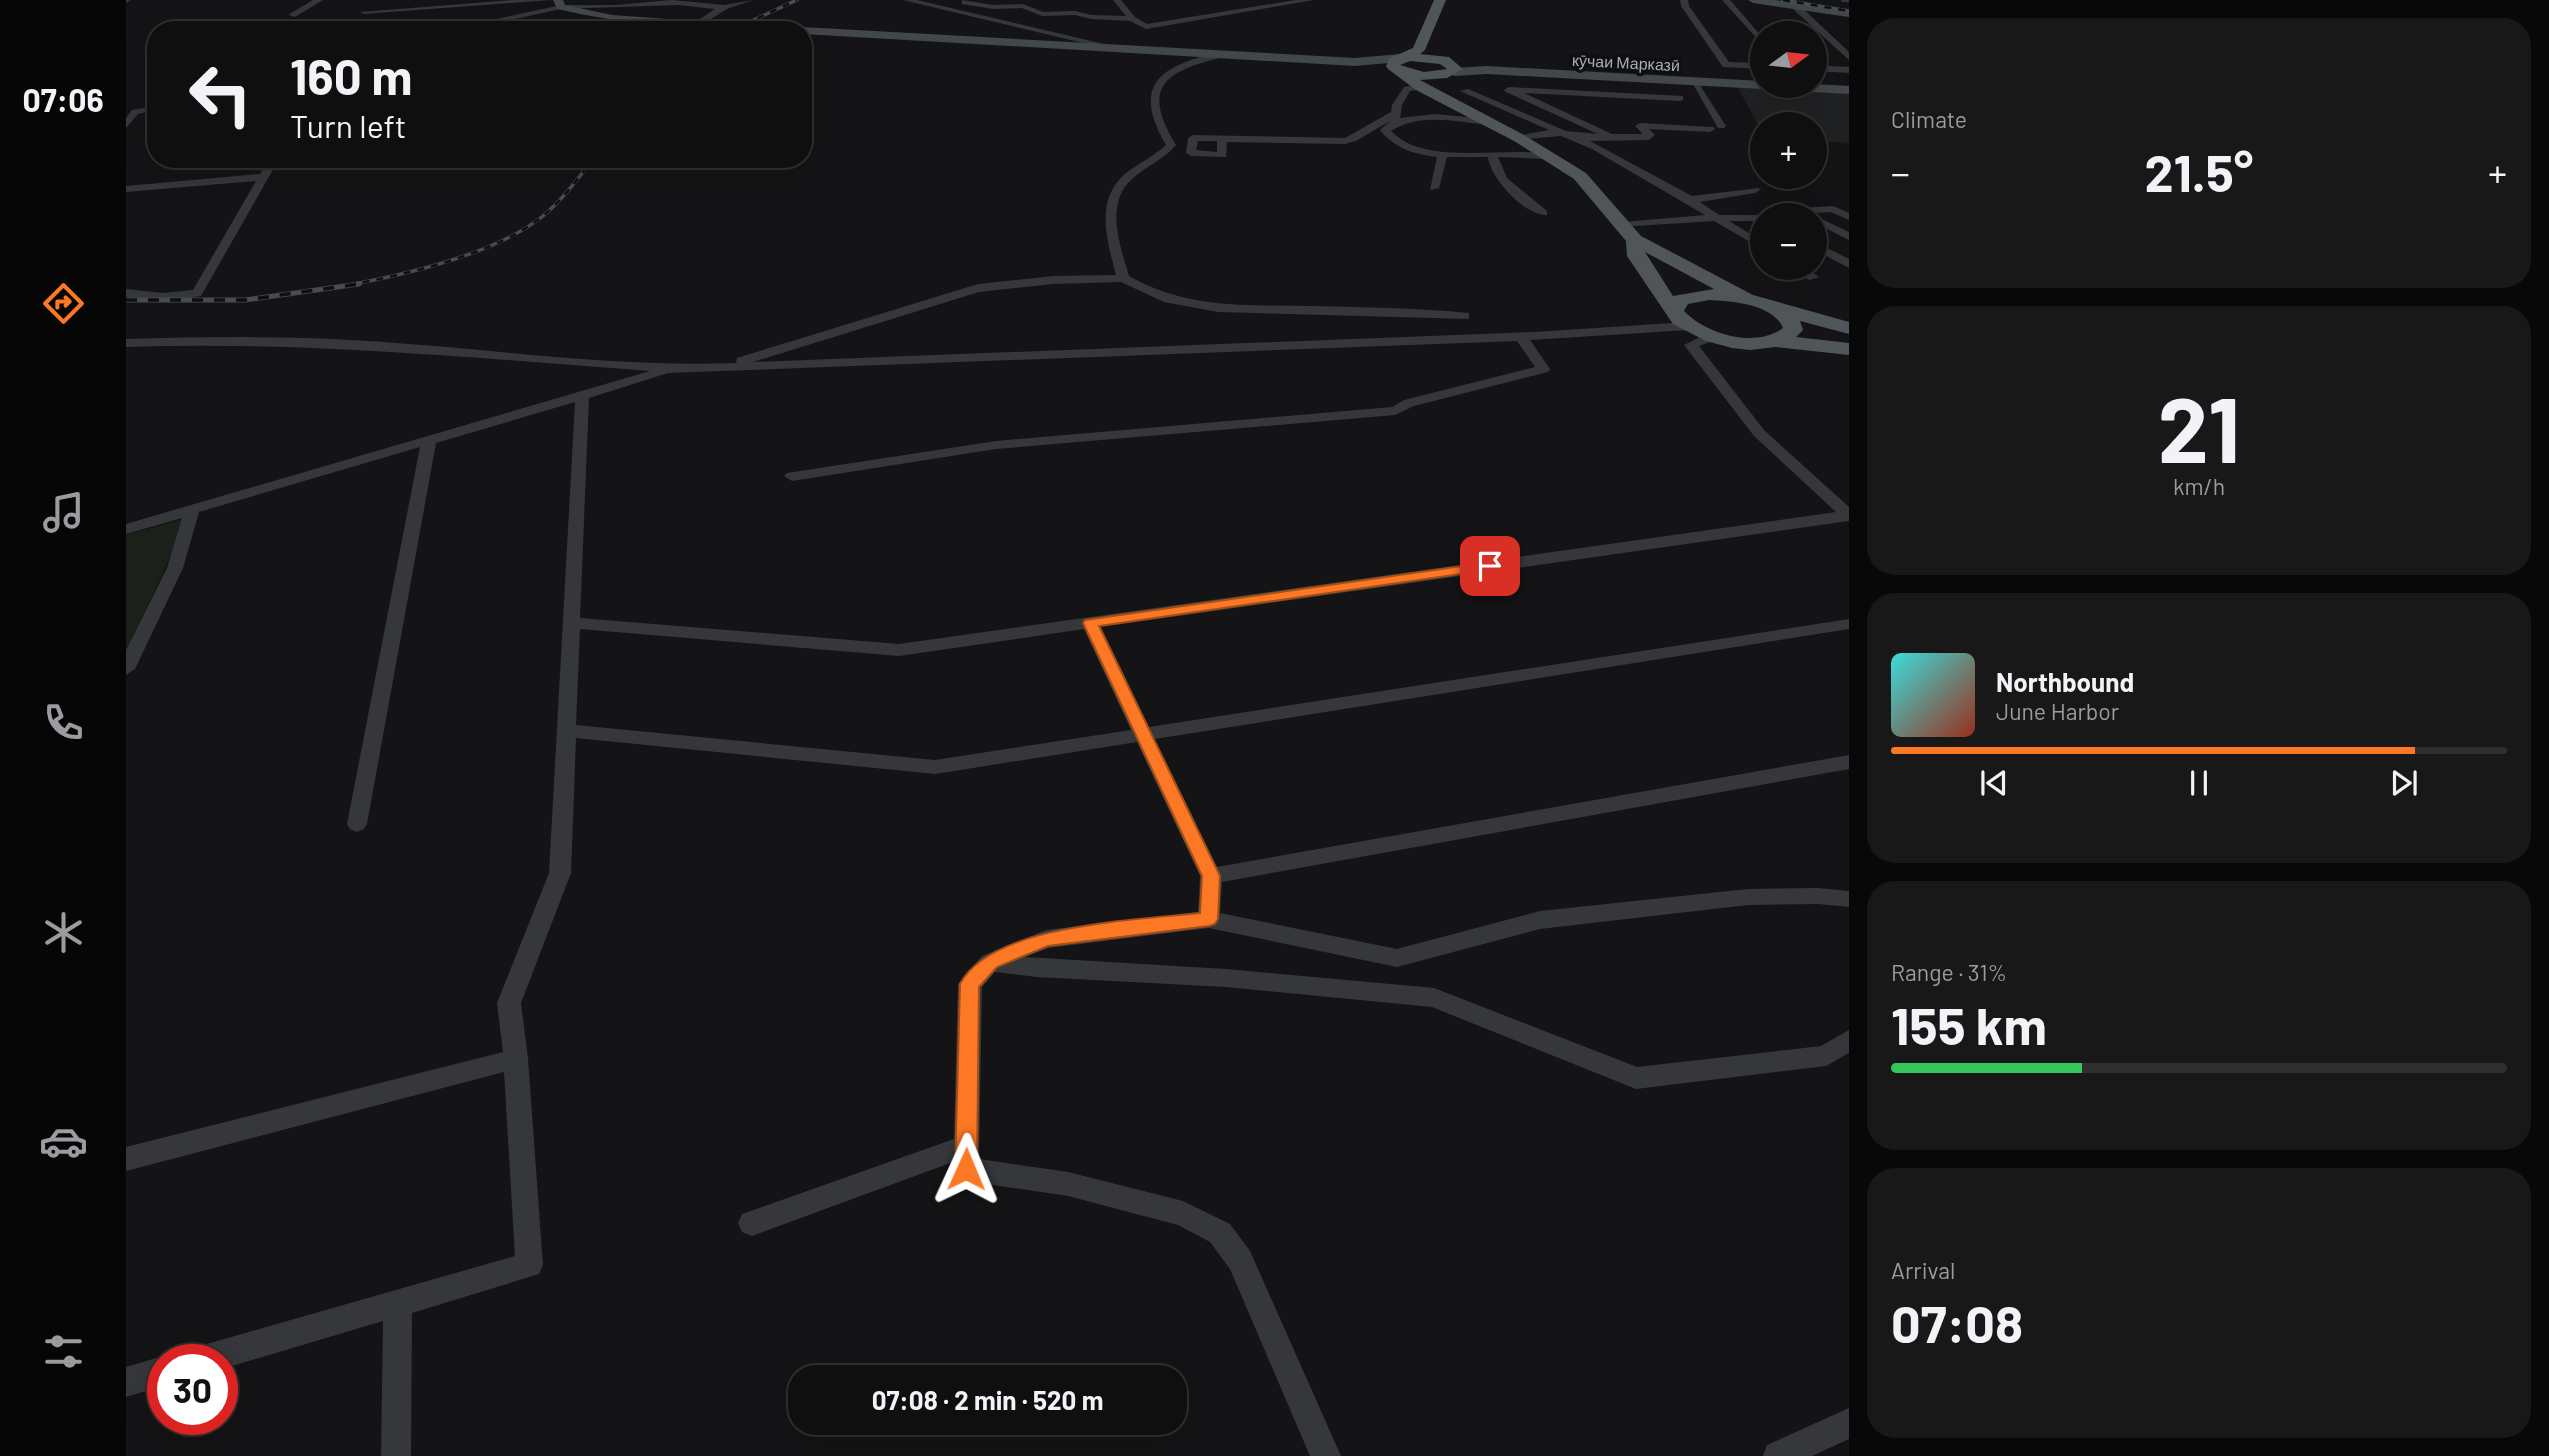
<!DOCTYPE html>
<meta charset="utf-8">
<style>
:root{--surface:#0f0f10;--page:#181819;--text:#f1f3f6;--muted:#9b9c9f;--line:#2f2f30;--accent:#fd7825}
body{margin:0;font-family:Barlow,sans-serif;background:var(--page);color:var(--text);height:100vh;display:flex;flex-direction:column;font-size:26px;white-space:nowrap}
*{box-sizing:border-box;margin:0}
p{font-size:23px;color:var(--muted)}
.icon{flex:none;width:38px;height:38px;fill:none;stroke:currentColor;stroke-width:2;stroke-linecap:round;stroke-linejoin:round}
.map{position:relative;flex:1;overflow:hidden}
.panel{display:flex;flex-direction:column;gap:18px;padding:18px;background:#080809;width:700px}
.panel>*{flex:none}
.top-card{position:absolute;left:21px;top:21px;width:665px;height:147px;border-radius:28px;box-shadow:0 7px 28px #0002,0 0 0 2px var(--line);background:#0f0f10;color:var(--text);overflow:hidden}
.needle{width:46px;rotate:75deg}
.buttons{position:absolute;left:1624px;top:21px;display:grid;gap:14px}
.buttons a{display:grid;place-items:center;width:77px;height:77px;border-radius:50%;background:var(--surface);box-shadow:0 7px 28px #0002,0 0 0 2px var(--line);font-size:35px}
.speed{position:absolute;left:21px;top:1344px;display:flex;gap:14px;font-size:35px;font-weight:700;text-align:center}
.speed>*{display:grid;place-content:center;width:91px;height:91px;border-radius:50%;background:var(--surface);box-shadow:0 7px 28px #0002,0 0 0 2px var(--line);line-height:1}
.speed .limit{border:10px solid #d22;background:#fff;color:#111}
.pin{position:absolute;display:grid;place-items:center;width:60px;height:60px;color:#fff;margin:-30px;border-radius:14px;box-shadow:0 4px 10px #0006}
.me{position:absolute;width:77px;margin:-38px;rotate:1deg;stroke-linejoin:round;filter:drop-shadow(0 0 5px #0008)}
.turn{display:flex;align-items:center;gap:24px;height:147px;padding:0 28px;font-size:32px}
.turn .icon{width:91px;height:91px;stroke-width:2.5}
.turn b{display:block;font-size:49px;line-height:60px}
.big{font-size:52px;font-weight:700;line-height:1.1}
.panel .card{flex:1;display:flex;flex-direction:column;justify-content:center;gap:10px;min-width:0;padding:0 24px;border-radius:28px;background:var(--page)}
.panel .dial{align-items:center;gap:0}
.dial b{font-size:91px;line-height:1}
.song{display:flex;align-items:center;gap:21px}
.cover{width:84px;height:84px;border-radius:10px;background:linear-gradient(135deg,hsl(180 70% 55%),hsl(10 70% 35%))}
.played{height:7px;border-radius:4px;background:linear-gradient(90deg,var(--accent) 85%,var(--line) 85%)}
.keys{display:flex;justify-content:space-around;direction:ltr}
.heat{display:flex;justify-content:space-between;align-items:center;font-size:38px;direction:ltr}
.charge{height:10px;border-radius:5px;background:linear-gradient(90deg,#34c759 31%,var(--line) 0)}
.trip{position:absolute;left:662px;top:1365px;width:399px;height:70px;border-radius:28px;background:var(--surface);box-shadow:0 7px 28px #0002,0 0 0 2px var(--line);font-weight:700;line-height:70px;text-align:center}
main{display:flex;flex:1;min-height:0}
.tab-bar{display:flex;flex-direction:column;width:126px;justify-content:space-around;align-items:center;background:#060606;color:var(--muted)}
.tab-bar .icon{width:49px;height:49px}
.tab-bar .on{color:var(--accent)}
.tab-bar b{font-size:32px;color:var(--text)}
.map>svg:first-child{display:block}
.built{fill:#202123}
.green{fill:#1b211a}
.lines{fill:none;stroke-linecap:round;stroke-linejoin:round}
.street{fill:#35373b;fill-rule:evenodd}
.secondary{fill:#42474b;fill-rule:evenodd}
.primary{fill:#50555a;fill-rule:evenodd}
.rail-far1-casing{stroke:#474c50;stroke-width:3.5}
.rail-casing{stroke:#474c50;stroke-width:5}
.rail-far1{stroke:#0f0f11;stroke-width:2.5;stroke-dasharray:7;stroke-linecap:butt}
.rail{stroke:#0f0f11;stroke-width:3.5;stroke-dasharray:11;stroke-linecap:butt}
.route{fill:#fd7825;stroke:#a44e18;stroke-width:2}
.labels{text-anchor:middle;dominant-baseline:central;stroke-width:7;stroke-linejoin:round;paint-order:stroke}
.far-street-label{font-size:16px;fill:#a5afb7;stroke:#0f0f11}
</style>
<main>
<nav class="tab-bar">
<b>07:06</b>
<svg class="icon on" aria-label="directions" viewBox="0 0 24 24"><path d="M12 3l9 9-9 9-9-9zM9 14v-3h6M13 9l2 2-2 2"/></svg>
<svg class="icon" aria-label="music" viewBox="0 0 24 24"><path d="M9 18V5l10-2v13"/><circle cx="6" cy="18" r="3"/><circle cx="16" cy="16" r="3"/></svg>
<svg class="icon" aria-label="phone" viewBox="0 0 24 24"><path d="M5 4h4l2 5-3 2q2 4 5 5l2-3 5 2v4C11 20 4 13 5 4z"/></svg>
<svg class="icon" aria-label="climate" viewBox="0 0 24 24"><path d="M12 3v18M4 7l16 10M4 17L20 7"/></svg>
<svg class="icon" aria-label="car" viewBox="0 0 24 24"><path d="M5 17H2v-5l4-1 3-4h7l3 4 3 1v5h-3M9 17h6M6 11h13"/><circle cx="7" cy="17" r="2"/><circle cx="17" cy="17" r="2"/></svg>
<svg class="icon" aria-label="filters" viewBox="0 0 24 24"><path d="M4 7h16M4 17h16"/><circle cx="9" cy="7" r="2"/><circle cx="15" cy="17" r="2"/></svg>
</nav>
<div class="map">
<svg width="1723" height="1456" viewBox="0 0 1723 1456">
<rect width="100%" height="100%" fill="#141416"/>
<polygon class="built" points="1611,86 1723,92 1723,143 1689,141 1689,124 1636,124 1636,132"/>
<polygon class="green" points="58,519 41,564 0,650 0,535"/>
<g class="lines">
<g class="street">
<polygon points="0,0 5,0 0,3"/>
<polygon points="187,0 197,0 169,17 162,15"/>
<polygon points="386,0 425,0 238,14 234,12"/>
<polygon points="546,0 598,5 627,0 601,9 567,30 557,30 589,9 552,5 435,9 366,24 236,30 366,20 435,5 489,5"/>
<polygon points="777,0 791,0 995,48 991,51"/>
<polygon points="836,0 867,5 897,4 917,12 949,11 965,15 1000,16 987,0 995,0 1009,17 1021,24 1170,0 1188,0 1020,29 1004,21 965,19 949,15 916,16 896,8 867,9 836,4"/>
<polygon points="1554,0 1562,0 1563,6 1603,62 1636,63 1636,69 1597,67 1555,6"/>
<polygon points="1596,0 1604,0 1636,37 1636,44"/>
<polygon points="1715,0 1723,0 1723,2 1716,2"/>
<polygon points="1667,5 1673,5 1723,52 1723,60 1667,9"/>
<path d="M1099,51L1102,56C1043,70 1012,83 1050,145C1038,159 1021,166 1007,178C978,203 994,245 1003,276C1060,309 1122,305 1186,306C1231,307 1276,308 1321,311L1343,313V319L1092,312L1038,302L995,282L927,284L853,292L627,362L1408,332L1562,322L1568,326L1562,330L1404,340L1424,369L1422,372L1288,406L1269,415L870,449L666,481L658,476L661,473L870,441L1266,407L1278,400L1409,367L1391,341L542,373L463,398L454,618L773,644L1710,512L1628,436L1558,345L1582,333H1592V339L1573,346L1638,430L1723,507V521L975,627L1023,727L1723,619V629L1029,739L1091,867L1723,755V769L1096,882L1094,913L1271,949L1414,911L1622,889L1692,888L1723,891V907L1692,904L1622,905L1414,929L1271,967L1083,928L922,948L899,957L1100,969L1308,988L1511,1067L1695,1046L1723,1030V1053L1700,1066L1510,1089L1306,1007L1100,987L911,977L869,972L856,987L853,1159L942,1172L1057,1201L1104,1224L1124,1251L1215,1456H1184L1104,1269L1084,1242L1052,1225L942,1196L840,1181L831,1177L827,1162L626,1236L616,1232L612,1223L616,1214L828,1139L832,984L856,956L920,930L1072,912L1074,876L1011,742L809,774L450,738L445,873L395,1003L402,1059L417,1265L413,1274L286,1313L285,1456H255L257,1321L96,1369V1360H62L67,1350L77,1345L389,1256L378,1072L0,1171V1147L377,1052L371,1003L423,873L449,402L310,443L241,824L238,829L231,832L224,829L221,824L294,447L73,512L57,568L9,669L0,675V650L41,568L56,518L0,534V524L524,371C349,358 175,341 0,347V339C69,337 138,336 207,339C342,345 476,368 610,363L611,358L852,284L927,276L990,275C981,240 968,200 1000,173C1013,163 1028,156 1040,145C1002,80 1040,64 1099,51ZM454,629L773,656L958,629L1005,730L809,760L450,725Z"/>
<polygon points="1689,65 1723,67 1723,73 1689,71"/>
<polygon points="1564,79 1570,79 1600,126 1598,128 1592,128"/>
<path d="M1295,84L1300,87L1298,89L1284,91L1276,105L1274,118L1309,114L1363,119L1368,122L1363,125C1331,122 1294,112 1265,131C1299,167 1379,146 1426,154L1427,156L1422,159L1372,157L1381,178L1421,211V215C1400,217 1364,178 1362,157H1321L1313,188L1304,190L1311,157C1288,154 1269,149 1254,130L1264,121L1230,141L1219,144L1101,142L1100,157L1065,156L1060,153L1062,138L1067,135L1219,138L1265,112L1266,105L1278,87ZM1072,141H1091V152L1070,150Z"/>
<polygon points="1383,87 1557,96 1557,100 1554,101 1398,93 1486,134 1517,134 1509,126 1514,123 1587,127 1589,129 1584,132 1523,129 1529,135 1523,140 1464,141 1566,196 1633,188 1634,190 1629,193 1574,202 1593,215 1638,215 1636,221 1603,221 1636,241 1636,249 1588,221 1493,227 1493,223 1497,222 1579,215 1466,149 1435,136 1390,140 1390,136 1423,130 1334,91 1342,89 1440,131 1472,134 1380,92 1378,90"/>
<polygon points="30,106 30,110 12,114 0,128 0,118 6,110"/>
<polygon points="143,159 153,159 75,296 37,301 0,297 0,289 37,293 67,290 130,181 0,192 0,186 134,174"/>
<polygon points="1707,206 1723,213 1723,220 1705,212 1645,215 1674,208"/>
<polygon points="1689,216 1723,232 1723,240 1689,223"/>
<polygon points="1689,242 1723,259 1723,268 1689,250"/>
<polygon points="1666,268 1680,268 1693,277 1683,280"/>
<polygon points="37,1356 45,1360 37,1360 37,1386 0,1397 0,1367"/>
<polygon points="1723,1408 1723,1439 1686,1456 1637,1456 1641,1445"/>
</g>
<g class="secondary">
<path d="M427,0H437L439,5L486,15L570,21L1229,58L1274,54L1280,58L1274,62L1229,66L677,34V30C595,30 512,28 431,9Z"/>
<polygon points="1622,0 1649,0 1723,11 1723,17 1627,3"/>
<polygon points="1361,66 1636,81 1636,86 1642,86 1636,89 1361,74 1328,76 1322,72 1328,68"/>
<polygon points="1689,84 1723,86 1723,94 1651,90 1645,86"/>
</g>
<path class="primary" d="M1308,0H1320L1299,50L1294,54L1323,57L1337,69L1321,78L1294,80L1398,135L1460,173L1515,236L1627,295L1723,322V334L1674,321L1677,330L1670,337L1723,343V355L1649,347L1624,350L1606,348L1580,341L1547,324L1501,256L1500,241L1448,179L1388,141L1290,90L1262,69L1260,66L1264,58L1287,48ZM1284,61L1314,64L1321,69L1298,72L1274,65ZM1519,252L1588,289L1547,296ZM1583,300C1606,301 1647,304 1657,328C1629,349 1580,334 1558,311L1562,304Z"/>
<defs>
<g id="rail-far1">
<polyline points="1657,0 1723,11"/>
<polyline points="606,30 671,0"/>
<path d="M223,285C282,274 370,254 417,216C436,200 452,179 467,159"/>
</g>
<polyline id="rail" points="0,300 119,300 233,284"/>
</defs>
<use href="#rail-far1" class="rail-far1-casing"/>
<use href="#rail" class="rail-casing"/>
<use href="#rail-far1" class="rail-far1"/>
<use href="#rail" class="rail"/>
</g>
<path class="route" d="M1364,562L1369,564V569L973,626L1094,876L1092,919L1089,924L1083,926L922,946L871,967L853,987L851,1169L848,1176L840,1179L832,1176L829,1169L834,984C865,924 1012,920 1074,913L1076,876L957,623L959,620Z"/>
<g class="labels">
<g class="far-street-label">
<text transform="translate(1500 62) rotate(3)">кӯчаи Марказӣ</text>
</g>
</g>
</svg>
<div class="buttons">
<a><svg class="needle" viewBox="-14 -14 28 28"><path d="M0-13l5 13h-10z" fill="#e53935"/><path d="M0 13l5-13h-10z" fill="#9b9c9f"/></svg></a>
<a>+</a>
<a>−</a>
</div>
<div class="speed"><div class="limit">30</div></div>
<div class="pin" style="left:1364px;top:566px;background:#d93025"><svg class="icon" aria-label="arrive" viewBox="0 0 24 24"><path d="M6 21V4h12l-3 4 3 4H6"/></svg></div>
<svg class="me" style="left:840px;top:1169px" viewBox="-20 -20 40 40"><path d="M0-17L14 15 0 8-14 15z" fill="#fd7825" stroke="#fff" stroke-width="4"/></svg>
<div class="trip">07:08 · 2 min · 520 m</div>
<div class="top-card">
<div class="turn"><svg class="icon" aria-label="left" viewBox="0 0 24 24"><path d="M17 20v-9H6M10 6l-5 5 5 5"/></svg><div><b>160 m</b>Turn left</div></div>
</div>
</div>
<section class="panel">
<div class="card"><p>Climate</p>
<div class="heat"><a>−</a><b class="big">21.5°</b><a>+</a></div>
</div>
<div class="card dial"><b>21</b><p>km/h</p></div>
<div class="card">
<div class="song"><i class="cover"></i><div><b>Northbound</b><p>June Harbor</p></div></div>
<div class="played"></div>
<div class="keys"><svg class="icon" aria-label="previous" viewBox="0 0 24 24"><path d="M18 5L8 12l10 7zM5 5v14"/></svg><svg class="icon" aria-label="pause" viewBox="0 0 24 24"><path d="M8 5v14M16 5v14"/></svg><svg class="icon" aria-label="next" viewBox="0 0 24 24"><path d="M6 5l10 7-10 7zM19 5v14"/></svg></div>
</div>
<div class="card"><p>Range · 31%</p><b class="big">155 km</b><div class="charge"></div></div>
<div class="card"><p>Arrival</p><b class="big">07:08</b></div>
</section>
</main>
